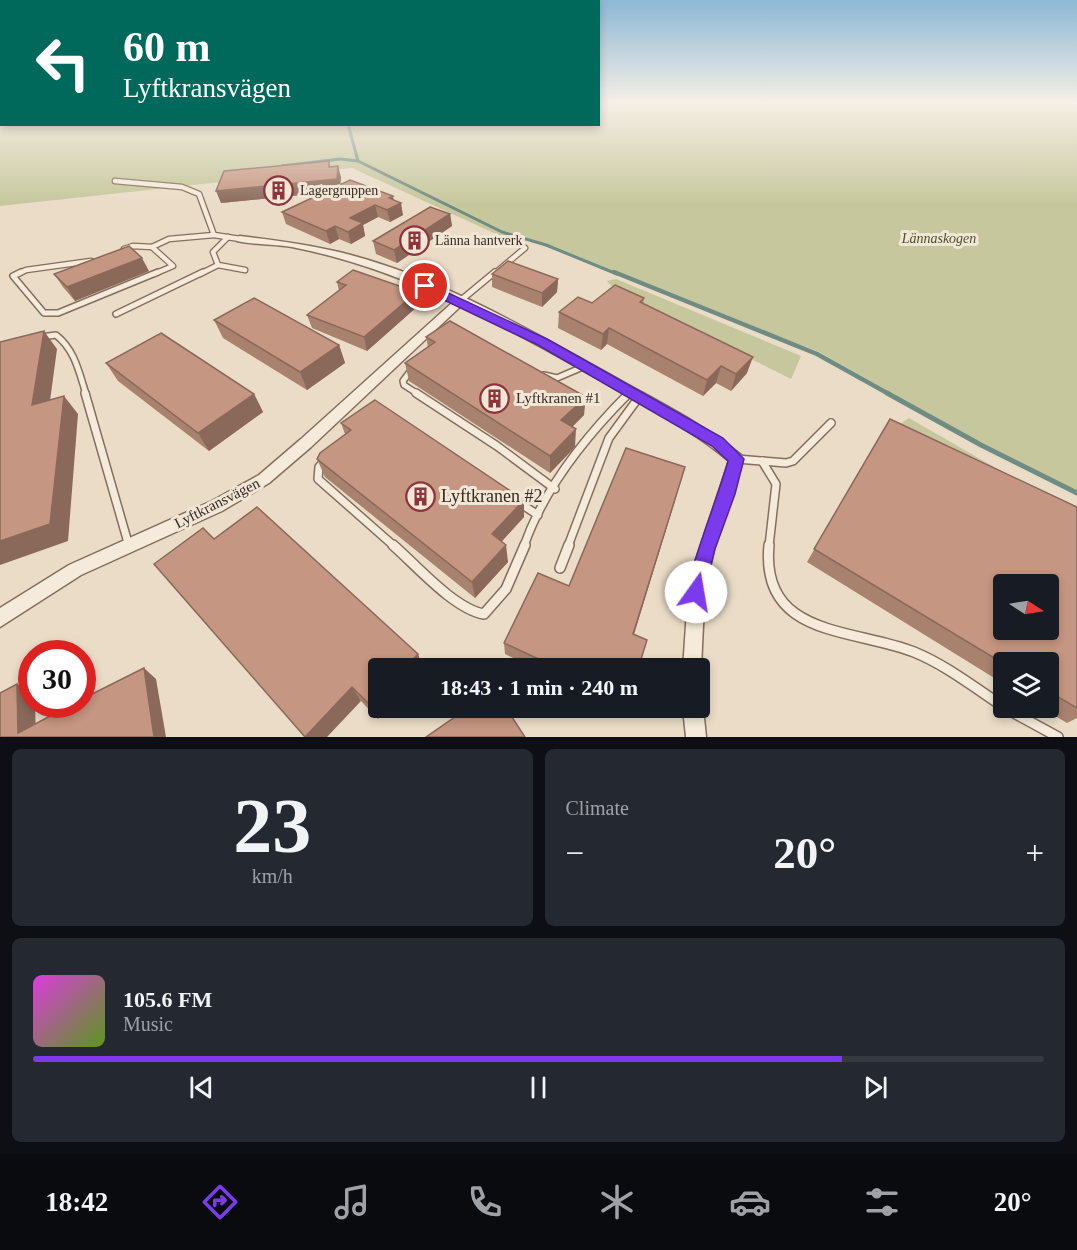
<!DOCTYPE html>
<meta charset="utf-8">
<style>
:root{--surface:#171b24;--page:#242831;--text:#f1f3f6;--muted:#9ea1a6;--line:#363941;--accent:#7c3aed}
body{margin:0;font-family:"Times New Roman",serif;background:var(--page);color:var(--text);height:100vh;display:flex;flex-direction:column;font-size:22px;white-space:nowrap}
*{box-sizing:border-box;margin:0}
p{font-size:20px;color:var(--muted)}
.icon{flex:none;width:33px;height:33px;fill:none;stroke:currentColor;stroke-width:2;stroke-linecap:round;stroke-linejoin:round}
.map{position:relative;height:737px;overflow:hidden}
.details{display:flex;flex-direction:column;gap:12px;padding:12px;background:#0d0f14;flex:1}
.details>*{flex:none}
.hud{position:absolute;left:0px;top:0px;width:600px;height:126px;box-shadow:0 3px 9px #0003;background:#00695c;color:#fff;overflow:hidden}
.needle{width:39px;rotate:102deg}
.controls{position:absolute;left:993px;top:574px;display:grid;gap:12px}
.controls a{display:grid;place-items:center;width:66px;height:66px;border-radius:6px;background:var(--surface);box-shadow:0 3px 9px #0003;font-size:30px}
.speed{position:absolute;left:18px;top:640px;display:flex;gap:12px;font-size:30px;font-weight:700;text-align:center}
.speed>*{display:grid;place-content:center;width:78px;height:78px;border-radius:50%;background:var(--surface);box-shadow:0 3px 9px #0003;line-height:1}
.speed .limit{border:9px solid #d22;background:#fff;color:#111}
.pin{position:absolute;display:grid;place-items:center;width:51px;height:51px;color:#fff;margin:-26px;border:3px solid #fff;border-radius:50%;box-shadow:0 2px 6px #0007}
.me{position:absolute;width:66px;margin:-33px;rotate:13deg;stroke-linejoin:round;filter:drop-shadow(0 0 4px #0008)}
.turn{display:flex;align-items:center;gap:21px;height:126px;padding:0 24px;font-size:27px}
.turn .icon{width:78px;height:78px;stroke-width:2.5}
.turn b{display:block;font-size:42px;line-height:51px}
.big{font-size:45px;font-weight:800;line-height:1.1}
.details .widget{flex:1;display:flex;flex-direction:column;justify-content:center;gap:9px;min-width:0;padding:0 21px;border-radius:9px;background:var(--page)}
.details .dial{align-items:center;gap:0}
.dial b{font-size:78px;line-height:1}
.song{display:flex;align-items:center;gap:18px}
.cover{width:72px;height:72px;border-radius:9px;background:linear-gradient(135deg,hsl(300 70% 55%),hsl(90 70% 35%))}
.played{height:6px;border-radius:3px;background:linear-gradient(90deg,var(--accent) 80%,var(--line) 80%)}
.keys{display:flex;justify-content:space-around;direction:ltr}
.heat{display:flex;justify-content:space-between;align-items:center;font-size:33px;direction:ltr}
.details .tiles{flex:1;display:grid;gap:12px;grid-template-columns:1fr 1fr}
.widget:last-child{grid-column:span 2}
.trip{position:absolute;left:368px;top:658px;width:342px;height:60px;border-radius:6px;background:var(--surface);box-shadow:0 3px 9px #0003;font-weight:800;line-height:60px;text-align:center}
.tabs{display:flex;height:96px;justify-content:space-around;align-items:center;background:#090b0e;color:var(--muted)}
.tabs .icon{width:42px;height:42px}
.tabs .selected{color:var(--accent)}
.tabs b{font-size:27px;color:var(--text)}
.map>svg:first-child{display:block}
.green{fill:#c6c79c}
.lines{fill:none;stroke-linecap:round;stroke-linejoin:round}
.stream-far2{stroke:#6f8c82;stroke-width:3}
.stream-far1{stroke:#6f8c82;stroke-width:4.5}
.stream{stroke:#6f8c82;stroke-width:5}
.lane-far3-casing{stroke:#846f5e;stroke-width:7}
.lane-far2-casing{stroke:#846f5e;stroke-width:8}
.lane-far1-casing{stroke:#846f5e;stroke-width:10}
.lane-casing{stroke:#846f5e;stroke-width:12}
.street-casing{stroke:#846f5e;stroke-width:3}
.lane-far3{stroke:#f6ebda;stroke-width:4.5}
.lane-far2{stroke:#f6ebda;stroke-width:5}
.lane-far1{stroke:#f6ebda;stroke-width:7}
.lane{stroke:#f6ebda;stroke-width:9}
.street{fill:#f6ebda;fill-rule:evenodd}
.wall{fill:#a9816f}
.shaded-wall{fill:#8a695a}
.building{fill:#c59681;stroke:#8a695a;stroke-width:1.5;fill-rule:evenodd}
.route{fill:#7c3aed;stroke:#51269a;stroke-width:1.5}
.labels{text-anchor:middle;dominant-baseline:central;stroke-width:6;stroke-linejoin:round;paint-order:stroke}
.far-poi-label{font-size:14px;fill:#362920;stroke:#f2e7d6;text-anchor:start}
.far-park-label{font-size:14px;font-style:italic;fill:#4a5029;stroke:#f2e7d6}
.poi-label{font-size:15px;fill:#362920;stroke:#f2e7d6;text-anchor:start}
.street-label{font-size:15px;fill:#362920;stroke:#f2e7d6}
.near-poi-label{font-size:18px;fill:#362920;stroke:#f2e7d6;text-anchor:start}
</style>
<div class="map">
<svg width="1077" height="737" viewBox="0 0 1077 737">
<rect width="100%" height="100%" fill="#eadcc7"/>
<g class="green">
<polygon points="0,102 2,124 598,124 599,102 1077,102 1077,491 975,439 819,352 520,235 505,238 352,168 0,206"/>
<polygon points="616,279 801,356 791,379 617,292 607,281"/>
<polygon points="909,418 1034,490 893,429"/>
</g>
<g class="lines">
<g class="stream-far2">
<polyline points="358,161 502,232 546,245 617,274"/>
<polyline points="282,166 340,159 358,161 348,124"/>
</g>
<polyline class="stream-far1" points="614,272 817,354 889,394"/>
<polyline class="stream" points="887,393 981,445 1077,493"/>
<defs>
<g id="lane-far3">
<polyline points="115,181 182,187 199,194 214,235 240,239"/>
<polyline points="228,237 213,252 218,265 245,270"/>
<polyline points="124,249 133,246 152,247"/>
<polyline points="18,274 26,270 91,261"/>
<polyline points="154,274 173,266 152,247 169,239 214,235"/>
<polyline points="200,274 218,265"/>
<polyline points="494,274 525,248"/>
</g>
<g id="lane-far2">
<polyline points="21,272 13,276 44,313 58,313 158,272"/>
<polyline points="460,301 495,272"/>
<polyline points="116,314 203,272"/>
<path d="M41,337L56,335C75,350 79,372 86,394"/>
<polyline points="412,369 403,381 404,385 418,394"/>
<polyline points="544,375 557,378 585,366"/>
<polyline points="628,394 630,392"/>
</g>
<g id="lane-far1">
<polyline points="85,393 129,546"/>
<polyline points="416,393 497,446 555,489"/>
<polyline points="737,459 786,463 793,461 831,423"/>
<polyline points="325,460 319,467 318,479 394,546"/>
<polyline points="762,461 776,484 769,546"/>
<polyline points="518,502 538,515"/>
<path d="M524,546C544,488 587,435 629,393"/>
<polyline points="568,546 609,438 639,397"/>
</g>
<g id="lane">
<path d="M393,545C416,565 454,609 484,614L506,589L525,545"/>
<path d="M769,545C760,638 854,628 914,652C946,665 975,688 1004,707"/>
<polyline points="560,568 569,545"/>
<polyline points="1005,708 1058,737"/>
</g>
<g id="street">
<path d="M240,236C274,240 306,244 339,252C435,275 524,327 609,374C654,400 701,422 741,455L743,459C735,491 720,521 713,553C703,591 703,630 701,669L699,674V669H683L687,610L694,566L729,461C694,431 654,411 616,389C565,360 514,331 461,306L311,447L269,483L222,511L81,575L0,627V608L69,565L212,501L259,475L301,439L453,302C401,277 348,258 292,247C274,244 255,245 237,241V237Z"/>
<polygon points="699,701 703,708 706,737 686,737 683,708 699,708"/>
</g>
</defs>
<use href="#lane-far3" class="lane-far3-casing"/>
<use href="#lane-far2" class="lane-far2-casing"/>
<use href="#lane-far1" class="lane-far1-casing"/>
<use href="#lane" class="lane-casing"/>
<use href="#street" class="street-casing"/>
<use href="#lane-far3" class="lane-far3"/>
<use href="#lane-far2" class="lane-far2"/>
<use href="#lane-far1" class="lane-far1"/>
<use href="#lane" class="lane"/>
<use href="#street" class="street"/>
</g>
<g class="wall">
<polygon points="331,167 341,177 340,184 394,200 403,215 390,222 378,217 363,225 365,236 351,244 339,239 330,244 286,224 282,212 321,193 221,203"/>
<polygon points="450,214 452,226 397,263 376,254 373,241"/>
<polygon points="149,271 75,301 63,287 54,274"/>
<polygon points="492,274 558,279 557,292 542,307 492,287"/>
<polygon points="337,282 417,292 419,305 367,351 312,328 307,315 339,291"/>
<polygon points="644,298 643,304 747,373 731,391 716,383 703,396 607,344 601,350 558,328 559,312 592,303"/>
<polygon points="214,320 339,345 345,363 307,390 223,338"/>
<polygon points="426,337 584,415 572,427 575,447 550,473 409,381 405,363 428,347"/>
<polygon points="106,363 254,394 263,412 209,451 118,381"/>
<polygon points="890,419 1077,507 1077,718 1067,723 1042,708 1048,708 1048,663 1004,663 1004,684 807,562"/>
<polygon points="341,423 524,517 502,541 508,562 475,598 325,477 317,459 345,434"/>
<polygon points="685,467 634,635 638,669 536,669 505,654 504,643 569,586"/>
<polygon points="214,539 418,654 423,669 378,669 378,719 361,701"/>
<polygon points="618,708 625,708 624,711"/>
</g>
<g class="shaded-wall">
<polygon points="338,166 341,177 340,191 221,203 216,191"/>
<polygon points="393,196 395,206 401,203 403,215 390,222 387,210 389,198"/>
<polygon points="375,205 378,217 363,225 365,236 351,244 348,232 350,218"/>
<polygon points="450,214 452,226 397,263 394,250"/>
<polygon points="335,226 339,239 330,244 326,231"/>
<polygon points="142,258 149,271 75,301 67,287"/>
<polygon points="558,279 557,292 542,307 542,293"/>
<polygon points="417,292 419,305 367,351 364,337"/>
<polygon points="609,328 607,344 601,350 603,334"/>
<polygon points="44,331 57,349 47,423 32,405"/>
<polygon points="339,345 345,363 307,390 300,372"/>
<polygon points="753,357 747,373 731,391 736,374"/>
<polygon points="721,366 716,383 703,396 707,380"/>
<polygon points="254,394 263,412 209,451 198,433"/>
<polygon points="64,396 78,414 68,541 0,565 0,541"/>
<polygon points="586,397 584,415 561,438 561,420"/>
<polygon points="576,429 575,447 550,473 550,456"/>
<polygon points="685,467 681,481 630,646 633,634"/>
<polygon points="524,500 524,517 493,551 492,534"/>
<polygon points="506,545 508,562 475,598 472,582"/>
<polygon points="418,654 423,669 404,669"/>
<polygon points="144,668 156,679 166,737 154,737"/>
<polygon points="17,684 32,693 32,705 35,705 36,737 18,733"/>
<polygon points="352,687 361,701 327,737 305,737"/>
<polygon points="378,698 378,708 388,708 378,719 371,706"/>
</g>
<g class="building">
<polygon points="329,161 329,167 338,166 337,179 216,191 224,171"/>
<polygon points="350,180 393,196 389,198 401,203 387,210 375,205 350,218 363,223 348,232 335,226 326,231 282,212"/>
<polygon points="430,207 450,214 394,250 373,241"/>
<polygon points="129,246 142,258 67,287 54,274"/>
<polygon points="508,261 558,279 542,293 492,274"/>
<polygon points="353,270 417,292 364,337 307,315 346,285 337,282"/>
<polygon points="615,285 644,298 640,302 753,357 736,374 721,366 707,380 609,328 603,334 559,312 578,297 592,303"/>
<polygon points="254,298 339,345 300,372 214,320"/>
<polygon points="450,321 586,397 561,420 576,429 550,456 405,363 435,342 426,337"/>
<polygon points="44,331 32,405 64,396 50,524 0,541 0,342"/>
<polygon points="161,333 254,394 198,433 106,363"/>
<polygon points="375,400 524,500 492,534 506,545 472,582 317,459 320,453 351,430 341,423"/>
<path d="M890,419L1077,507V708L1048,691V663L1004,664L814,549ZM1004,585H1048V630H1004Z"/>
<polygon points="626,448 685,467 633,634 647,640 638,669 560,669 504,643 538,573 569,586"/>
<polygon points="257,507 418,654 404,669 378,669 378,698 371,706 352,687 305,737 154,564 203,528 214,539"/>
<polygon points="144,668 154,737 0,737 0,693 17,684 18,733 71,705 82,705 82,699"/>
<polygon points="468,708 506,708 525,737 426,737"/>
</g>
<linearGradient id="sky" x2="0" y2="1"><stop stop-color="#8eb8d4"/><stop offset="0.5" stop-color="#f6efe6"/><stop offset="1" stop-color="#f6efe6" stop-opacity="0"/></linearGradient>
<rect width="1077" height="205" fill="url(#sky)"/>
<path class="route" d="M421,284H429L547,339L723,438L744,459L735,494L715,549L703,599L696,601L689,599L686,592C697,547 715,506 728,461L712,446L538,345L421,289Z"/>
<defs>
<symbol id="building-ring" viewBox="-11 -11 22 22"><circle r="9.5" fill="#f2e7d6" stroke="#8d343d" stroke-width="1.5"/><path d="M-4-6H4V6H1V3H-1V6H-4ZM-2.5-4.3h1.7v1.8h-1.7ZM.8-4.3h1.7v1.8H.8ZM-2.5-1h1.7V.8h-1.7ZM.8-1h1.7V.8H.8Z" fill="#8d343d"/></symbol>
</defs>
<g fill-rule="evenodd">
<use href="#building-ring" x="262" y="174" width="33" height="33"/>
<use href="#building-ring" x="398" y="224" width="33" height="33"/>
<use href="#building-ring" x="478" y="382" width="33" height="33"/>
<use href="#building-ring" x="404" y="480" width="33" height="33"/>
</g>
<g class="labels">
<g class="far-poi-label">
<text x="300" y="190">Lagergruppen</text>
<text x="435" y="240">Länna hantverk</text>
</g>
<g class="far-park-label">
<text x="939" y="238">Lännaskogen</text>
</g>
<g class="poi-label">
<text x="516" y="398">Lyftkranen #1</text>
</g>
<g class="street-label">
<text transform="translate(217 503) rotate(-27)">Lyftkransvägen</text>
</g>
<g class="near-poi-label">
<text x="441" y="496">Lyftkranen #2</text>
</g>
</g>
</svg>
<div class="controls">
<a><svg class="needle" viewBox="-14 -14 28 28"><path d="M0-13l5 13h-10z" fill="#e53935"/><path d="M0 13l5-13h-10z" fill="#9ea1a6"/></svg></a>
<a><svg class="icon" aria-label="layers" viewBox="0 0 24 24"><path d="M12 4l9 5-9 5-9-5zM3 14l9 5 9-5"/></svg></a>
</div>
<div class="speed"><div class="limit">30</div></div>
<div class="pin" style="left:425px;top:286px;background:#d93025"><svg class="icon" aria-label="arrive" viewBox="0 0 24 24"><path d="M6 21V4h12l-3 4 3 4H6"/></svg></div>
<svg class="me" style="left:696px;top:592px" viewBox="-20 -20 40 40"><circle r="19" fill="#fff"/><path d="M0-13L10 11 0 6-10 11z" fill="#7c3aed"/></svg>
<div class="trip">18:43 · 1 min · 240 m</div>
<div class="hud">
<div class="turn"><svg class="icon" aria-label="left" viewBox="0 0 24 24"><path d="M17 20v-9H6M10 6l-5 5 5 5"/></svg><div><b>60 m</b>Lyftkransvägen</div></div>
</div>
</div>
<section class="details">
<div class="tiles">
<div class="widget dial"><b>23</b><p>km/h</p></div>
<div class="widget"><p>Climate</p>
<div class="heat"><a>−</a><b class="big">20°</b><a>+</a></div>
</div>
<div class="widget">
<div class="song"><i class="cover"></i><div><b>105.6 FM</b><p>Music</p></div></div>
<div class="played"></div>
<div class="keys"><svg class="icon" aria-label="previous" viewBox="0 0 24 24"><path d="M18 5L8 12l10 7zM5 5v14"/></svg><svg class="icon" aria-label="pause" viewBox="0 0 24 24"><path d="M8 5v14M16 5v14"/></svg><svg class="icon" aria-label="next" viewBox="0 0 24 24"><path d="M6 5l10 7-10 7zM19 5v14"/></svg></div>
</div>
</div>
</section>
<nav class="tabs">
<b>18:42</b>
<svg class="icon selected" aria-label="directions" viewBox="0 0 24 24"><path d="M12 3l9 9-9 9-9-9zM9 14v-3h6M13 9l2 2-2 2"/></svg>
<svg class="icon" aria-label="music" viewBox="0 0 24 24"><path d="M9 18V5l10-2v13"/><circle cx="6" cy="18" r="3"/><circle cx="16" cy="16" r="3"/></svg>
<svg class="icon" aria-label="phone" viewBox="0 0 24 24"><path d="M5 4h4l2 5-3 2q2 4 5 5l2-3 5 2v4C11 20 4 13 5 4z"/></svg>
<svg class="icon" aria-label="climate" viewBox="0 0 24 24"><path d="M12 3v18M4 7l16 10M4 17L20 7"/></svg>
<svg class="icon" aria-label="car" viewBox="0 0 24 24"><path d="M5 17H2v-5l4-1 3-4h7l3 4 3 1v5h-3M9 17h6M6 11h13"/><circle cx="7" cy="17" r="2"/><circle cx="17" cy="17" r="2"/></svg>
<svg class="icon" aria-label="filters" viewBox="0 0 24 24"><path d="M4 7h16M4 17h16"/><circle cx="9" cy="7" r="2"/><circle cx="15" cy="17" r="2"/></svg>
<b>20°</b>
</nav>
